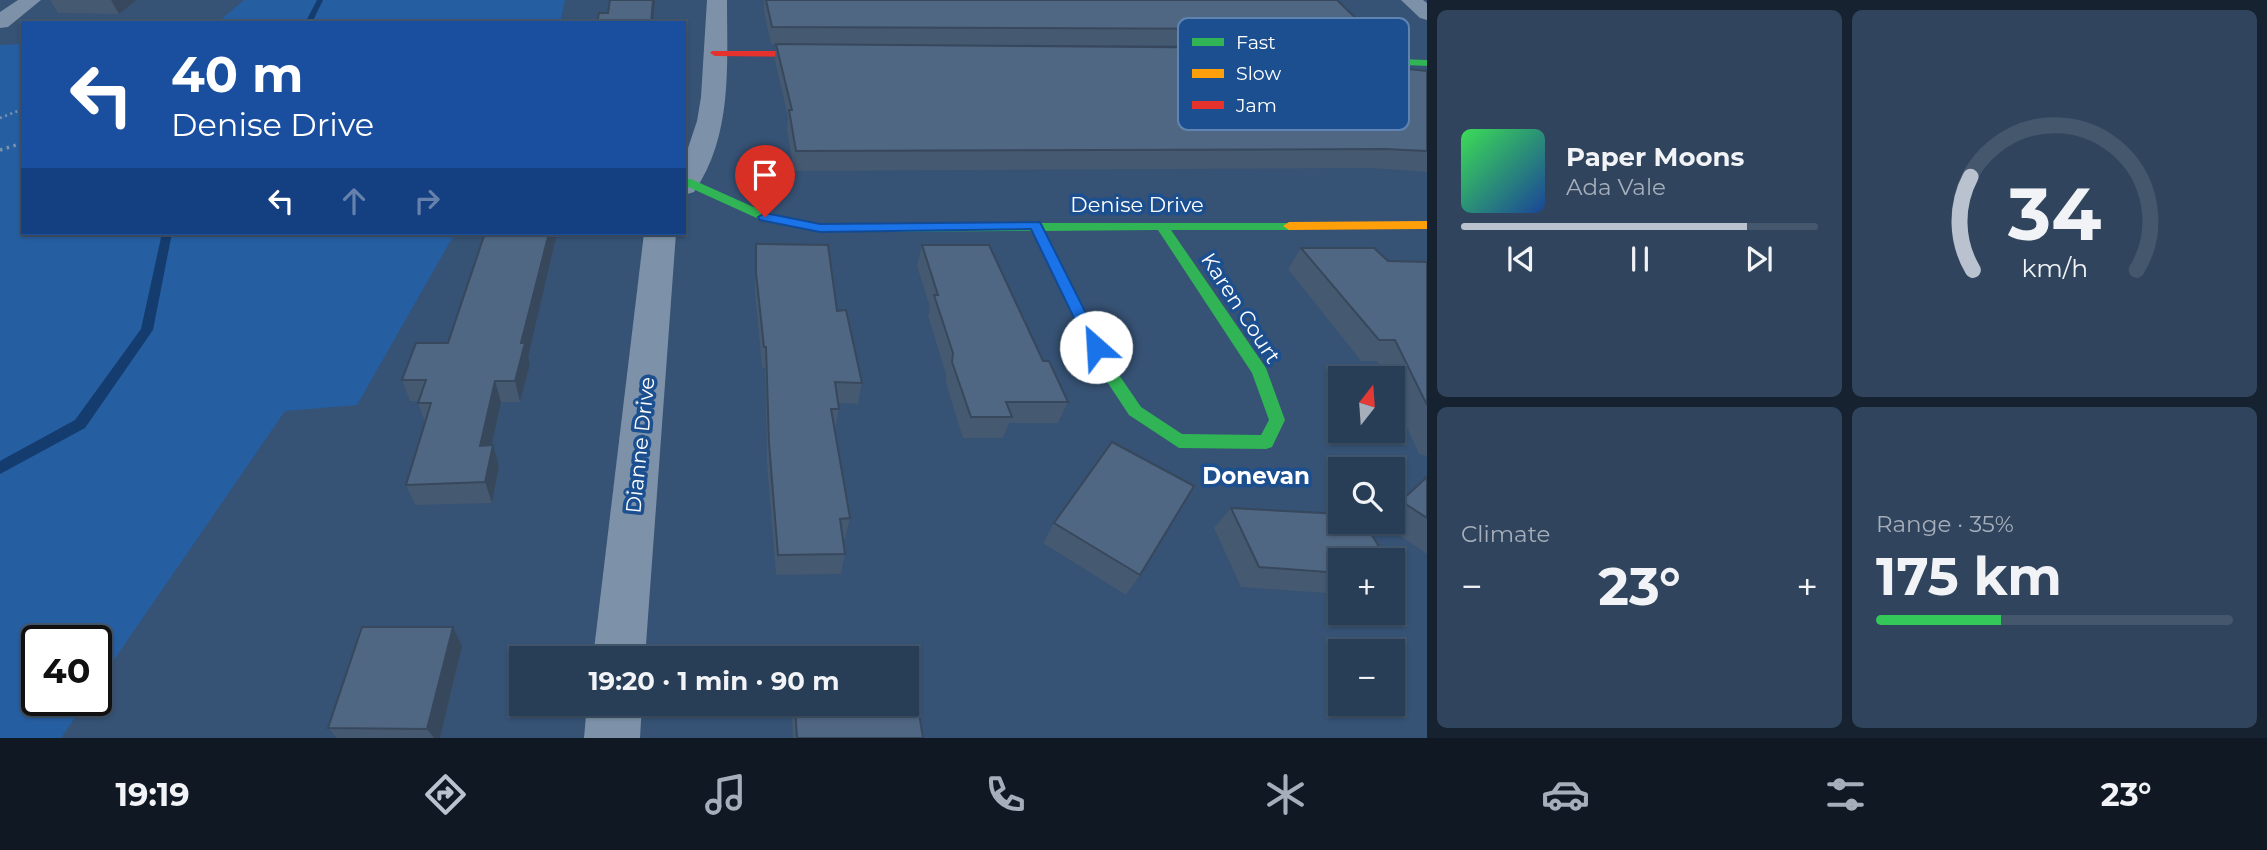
<!DOCTYPE html>
<meta charset="utf-8">
<style>
:root{--surface:#283e57;--page:#30455d;--text:#f1f3f6;--muted:#a5aeba;--line:#44576d;--accent:#b9c2ce}
body{margin:0;font-family:Montserrat,sans-serif;background:var(--page);color:var(--text);height:100vh;display:flex;flex-direction:column;font-size:26px;white-space:nowrap}
*{box-sizing:border-box;margin:0}
p{font-size:23px;color:var(--muted)}
.icon{flex:none;width:38px;height:38px;fill:none;stroke:currentColor;stroke-width:2;stroke-linecap:round;stroke-linejoin:round}
.map{position:relative;flex:1;overflow:hidden}
.panel{display:flex;flex-direction:column;gap:10px;padding:10px;background:#162230;width:840px}
.panel>*{flex:none}
.banner{position:absolute;left:21px;top:21px;width:665px;height:214px;border-radius:0px;box-shadow:0 2px 5px #0004,0 0 0 2px var(--line);background:#1a4fa0;color:#fff;overflow:hidden}
.needle{width:46px;rotate:17deg}
.tools{position:absolute;left:1328px;top:366px;display:grid;gap:14px}
.tools a{display:grid;place-items:center;width:77px;height:77px;border-radius:0px;background:var(--surface);box-shadow:0 2px 5px #0004,0 0 0 2px var(--line);font-size:35px}
.speed{position:absolute;left:21px;top:625px;display:flex;gap:14px;font-size:35px;font-weight:700;text-align:center}
.speed>*{display:grid;place-content:center;width:91px;height:91px;border-radius:50%;background:var(--surface);box-shadow:0 2px 5px #0004,0 0 0 2px var(--line);line-height:1}
.speed .limit{border:4px solid #111;border-radius:10px;background:#fff;color:#111}
.pin{position:absolute;display:grid;place-items:center;width:60px;height:60px;color:#fff;margin:-72px -30px;border-radius:50% 50% 50% 0;rotate:-45deg;box-shadow:0 0 7px #0007}
.pin .icon{rotate:45deg}
.me{position:absolute;width:77px;margin:-38px;rotate:334deg;stroke-linejoin:round;filter:drop-shadow(0 0 5px #0008)}
.turn{display:flex;align-items:center;gap:24px;height:147px;padding:0 35px;font-size:32px}
.turn .icon{width:91px;height:91px;stroke-width:2.5}
.turn b{display:block;font-size:49px;line-height:60px}
.lanes{display:flex;align-items:center;height:66px;padding:0 35px;background:#0003;justify-content:center;gap:35px;direction:ltr}
.lanes .off{opacity:.35}
.big{font-size:52px;font-weight:700;line-height:1.1}
.panel .widget{flex:1;display:flex;flex-direction:column;justify-content:center;gap:10px;min-width:0;padding:0 24px;border-radius:10px;background:var(--page)}
.panel .dial{align-items:center;gap:0}
.dial svg{height:182px;overflow:visible;fill:none;stroke:var(--line);stroke-width:7;stroke-linecap:round;text-anchor:middle}
.dial text{fill:var(--text);stroke:none}
.song{display:flex;align-items:center;gap:21px}
.cover{width:84px;height:84px;border-radius:10px;background:linear-gradient(135deg,hsl(130 70% 55%),hsl(220 70% 35%))}
.played{height:7px;border-radius:4px;background:linear-gradient(90deg,var(--accent) 80%,var(--line) 80%)}
.keys{display:flex;justify-content:space-around;direction:ltr}
.heat{display:flex;justify-content:space-between;align-items:center;font-size:38px;direction:ltr}
.charge{height:10px;border-radius:5px;background:linear-gradient(90deg,#34c759 35%,var(--line) 0)}
.panel .tiles{flex:1;display:grid;gap:10px;grid-template-columns:repeat(2,1fr)}
.trip{position:absolute;left:509px;top:646px;width:410px;height:70px;border-radius:0px;background:var(--surface);box-shadow:0 2px 5px #0004,0 0 0 2px var(--line);font-weight:700;line-height:70px;text-align:center}
.tabs{display:flex;height:112px;justify-content:space-around;align-items:center;background:#101923;color:var(--muted)}
.tabs .icon{width:49px;height:49px}
.tabs .selected{color:var(--accent)}
.tabs b{font-size:32px;color:var(--text)}
main{display:flex;flex:1;min-height:0}
.map>svg:first-child{display:block}
.green{fill:#265fa1}
.lines{fill:none;stroke-linecap:round;stroke-linejoin:round}
.stream{fill:#153c6e;fill-rule:evenodd}
.path-far1{stroke:#7d92a8;stroke-width:2.5;stroke-dasharray:2 3.5;stroke-linecap:butt}
.path{stroke:#7d92a8;stroke-width:3.5;stroke-dasharray:2.5 4.5;stroke-linecap:butt}
.street{fill:#7d92a8;fill-rule:evenodd}
.fast{fill:#30b455;fill-rule:evenodd}
.slow{fill:#ff9f0a;fill-rule:evenodd}
.jam{fill:#e5322d;fill-rule:evenodd}
.wall{fill:#455971}
.shaded-wall{fill:#38485c}
.building{fill:#506783;stroke:#38485c;stroke-width:2}
.route{fill:#1a73e8;stroke:#114b97;stroke-width:2}
.labels{text-anchor:middle;dominant-baseline:central;stroke-width:7;stroke-linejoin:round;paint-order:stroke}
.street-label{font-size:21px;fill:#fff;stroke:#1b4f8f}
.neighbourhood-label{font-size:23px;font-weight:bold;fill:#fff;stroke:#1b4f8f}
.key{fill:#1b4f8f;stroke:#5f84b1;stroke-width:2}
.key-label{font-size:19px;fill:#fff}
</style>
<main>
<div class="map">
<svg width="1427" height="738" viewBox="0 0 1427 738">
<rect width="100%" height="100%" fill="#365274"/>
<g class="green">
<polygon points="244,0 565,0 560,23 217,23"/>
<polygon points="23,44 23,233 455,233 357,405 285,411 96,686 96,640 37,640 37,700 87,700 61,738 0,738 0,45"/>
</g>
<g class="lines">
<g class="stream">
<polygon points="317,0 323,0 312,23 305,23"/>
<polygon points="162,233 172,233 153,330 85,428 0,474 0,461 75,420 141,329"/>
</g>
<polyline class="path-far1" points="0,118 23,109"/>
<polyline class="path" points="0,150 23,143"/>
<g class="street">
<polygon points="18,0 41,0 8,27 0,28 0,12"/>
<path d="M707,0H727C727,65 733,136 694,192L684,195V160L697,121L701,97Z"/>
<polygon points="1401,0 1423,0 1427,3 1427,20 1420,18"/>
<polygon points="644,233 676,233 645,658 593,658"/>
<polygon points="587,704 642,704 640,738 584,738"/>
</g>
<g class="fast">
<polygon points="1347,57 1427,60 1427,66 1344,62 1344,58"/>
<path d="M684,179H691L769,214L820,224L1030,223L1035,221L1040,223H1294V229L1289,230H1171L1266,368L1285,420L1272,447L1266,449L1179,448L1129,415L1100,371L1032,231L820,232L761,220L684,185ZM1158,230L1252,373L1269,420L1261,435L1182,434L1141,407L1115,369L1044,231Z"/>
</g>
<polygon class="slow" points="1427,221 1427,229 1289,230 1283,226 1289,222"/>
<polygon class="jam" points="712,51 829,51 834,54 829,57 715,56 710,53"/>
</g>
<g class="wall">
<polygon points="50,0 136,0 119,14 58,13"/>
<polygon points="764,0 1337,0 1371,33 1360,50 1279,46 793,44 1408,69 1427,71 1427,172 1372,168 794,171 787,129 788,117 775,61 776,44 771,44 764,11"/>
<polygon points="756,244 837,311 862,383 858,404 838,403 839,409 835,430 850,518 845,539 843,539 845,554 841,574 776,575 767,464 765,368 762,368 755,293"/>
<polygon points="922,245 1043,361 1068,402 1058,423 1009,423 1003,438 963,438 946,383 946,374 928,316 930,307 917,266"/>
<polygon points="1301,248 1388,261 1427,262 1427,456 1419,454 1393,396 1393,378 1385,378 1377,361 1361,361 1288,269"/>
<polygon points="448,343 528,357 530,364 520,402 501,402 491,446 499,466 492,503 415,505 406,485 425,422 418,403 418,401 410,401 402,380"/>
<polygon points="1427,477 1427,554 1380,522 1393,522 1393,508"/>
<polygon points="1231,508 1340,560 1340,594 1241,587 1214,528"/>
<polygon points="1054,523 1140,575 1126,595 1043,543"/>
<polygon points="453,627 462,646 440,738 337,738 328,728"/>
<polygon points="791,704 906,704 923,738 793,738"/>
</g>
<g class="shaded-wall">
<polygon points="111,0 136,0 119,14"/>
<polygon points="653,0 655,0 653,23 651,23"/>
<polygon points="549,233 557,233 528,357 530,364 520,402 515,381 521,343"/>
<polygon points="495,381 501,402 487,466 480,446"/>
<polygon points="493,445 499,466 492,503 485,482"/>
<polygon points="453,627 462,646 440,738 434,738 427,729"/>
</g>
<g class="building">
<polygon points="610,0 653,0 651,23 597,23 599,13 608,13"/>
<polygon points="766,0 1337,0 1371,33 1288,29 772,27"/>
<polygon points="776,44 1288,48 1391,53 1408,69 1427,71 1427,151 1385,149 796,151 789,110 792,110"/>
<polygon points="485,233 549,233 521,343 525,343 515,381 495,381 480,446 493,445 485,482 406,485 431,403 418,403 426,380 402,380 416,343 448,343"/>
<polygon points="756,244 828,245 837,311 846,310 862,383 835,382 839,409 831,409 850,518 840,519 845,554 778,555 769,443 766,347 764,347 756,273"/>
<polygon points="922,245 989,245 1043,361 1049,361 1068,402 1006,402 1012,417 971,417 952,362 953,353 934,295 938,295"/>
<polygon points="1301,248 1374,248 1388,261 1427,262 1427,405 1395,340 1379,340"/>
<polygon points="1112,442 1194,486 1140,575 1054,523"/>
<polygon points="1427,477 1427,518 1401,501"/>
<polygon points="1231,508 1340,514 1340,522 1364,522 1387,560 1340,560 1340,573 1259,567"/>
<polygon points="1393,570 1398,577 1393,577"/>
<polygon points="362,627 453,627 427,729 328,728"/>
<polygon points="793,657 910,658 923,738 797,738 795,704 906,704 906,658 793,658"/>
</g>
<polygon class="route" points="765,213 820,224 1040,222 1103,347 1101,351 1090,351 1031,229 820,232 760,220 758,217"/>
<g class="labels">
<g class="street-label">
<text x="1137" y="204">Denise Drive</text>
<text transform="translate(1241 308) rotate(57)">Karen Court</text>
<text transform="translate(640 445) rotate(-84)">Dianne Drive</text>
</g>
<g class="neighbourhood-label">
<text x="1256" y="476">Donevan</text>
</g>
</g>
<rect x="1178" y="18" width="231" height="112" rx="10" class="key"/>
<rect x="1192" y="38" width="32" height="8" fill="#30b455"/>
<rect x="1192" y="69" width="32" height="9" fill="#ff9f0a"/>
<rect x="1192" y="101" width="32" height="8" fill="#e5322d"/>
<g class="key-label">
<text x="1236" y="49">Fast</text>
<text x="1236" y="80">Slow</text>
<text x="1236" y="112">Jam</text>
</g>
</svg>
<div class="tools">
<a><svg class="needle" viewBox="-14 -14 28 28"><path d="M0-13l5 13h-10z" fill="#e53935"/><path d="M0 13l5-13h-10z" fill="#a5aeba"/></svg></a>
<a><svg class="icon" aria-label="search" viewBox="0 0 24 24"><circle cx="10" cy="10" r="6"/><path d="M15 15l6 6"/></svg></a>
<a>+</a>
<a>−</a>
</div>
<div class="speed"><div class="limit">40</div></div>
<div class="pin" style="left:765px;top:217px;background:#d93025"><svg class="icon" aria-label="arrive" viewBox="0 0 24 24"><path d="M6 21V4h12l-3 4 3 4H6"/></svg></div>
<svg class="me" style="left:1096px;top:347px" viewBox="-20 -20 40 40"><circle r="19" fill="#fff"/><path d="M0-13L10 11 0 6-10 11z" fill="#1a73e8"/></svg>
<div class="trip">19:20 · 1 min · 90 m</div>
<div class="banner">
<div class="turn"><svg class="icon" aria-label="left" viewBox="0 0 24 24"><path d="M17 20v-9H6M10 6l-5 5 5 5"/></svg><div><b>40 m</b>Denise Drive</div></div>
<div class="lanes"><svg class="icon" aria-label="left" viewBox="0 0 24 24"><path d="M17 20v-9H6M10 6l-5 5 5 5"/></svg><svg class="icon off" aria-label="ahead" viewBox="0 0 24 24"><path d="M12 20V5M6 11l6-6 6 6"/></svg><svg class="icon off" aria-label="right" viewBox="0 0 24 24"><path d="M7 20v-9h11M14 6l5 5-5 5"/></svg></div>
</div>
</div>
<section class="panel">
<div class="tiles">
<div class="widget">
<div class="song"><i class="cover"></i><div><b>Paper Moons</b><p>Ada Vale</p></div></div>
<div class="played"></div>
<div class="keys"><svg class="icon" aria-label="previous" viewBox="0 0 24 24"><path d="M18 5L8 12l10 7zM5 5v14"/></svg><svg class="icon" aria-label="pause" viewBox="0 0 24 24"><path d="M8 5v14M16 5v14"/></svg><svg class="icon" aria-label="next" viewBox="0 0 24 24"><path d="M6 5l10 7-10 7zM19 5v14"/></svg></div>
</div>
<div class="widget dial"><svg viewBox="0 0 100 80">
<path d="M14 69A42 42 0 1 1 86 69"/>
<path d="M14 69A42 42 0 0 1 13 28" stroke="#b9c2ce"/>
<text x="50" y="56" font-size="32" font-weight="700">34</text>
<text x="50" y="72" font-size="11">km/h</text>
</svg></div>
<div class="widget"><p>Climate</p>
<div class="heat"><a>−</a><b class="big">23°</b><a>+</a></div>
</div>
<div class="widget"><p>Range · 35%</p><b class="big">175 km</b><div class="charge"></div></div>
</div>
</section>
</main>
<nav class="tabs">
<b>19:19</b>
<svg class="icon selected" aria-label="directions" viewBox="0 0 24 24"><path d="M12 3l9 9-9 9-9-9zM9 14v-3h6M13 9l2 2-2 2"/></svg>
<svg class="icon" aria-label="music" viewBox="0 0 24 24"><path d="M9 18V5l10-2v13"/><circle cx="6" cy="18" r="3"/><circle cx="16" cy="16" r="3"/></svg>
<svg class="icon" aria-label="phone" viewBox="0 0 24 24"><path d="M5 4h4l2 5-3 2q2 4 5 5l2-3 5 2v4C11 20 4 13 5 4z"/></svg>
<svg class="icon" aria-label="climate" viewBox="0 0 24 24"><path d="M12 3v18M4 7l16 10M4 17L20 7"/></svg>
<svg class="icon" aria-label="car" viewBox="0 0 24 24"><path d="M5 17H2v-5l4-1 3-4h7l3 4 3 1v5h-3M9 17h6M6 11h13"/><circle cx="7" cy="17" r="2"/><circle cx="17" cy="17" r="2"/></svg>
<svg class="icon" aria-label="filters" viewBox="0 0 24 24"><path d="M4 7h16M4 17h16"/><circle cx="9" cy="7" r="2"/><circle cx="15" cy="17" r="2"/></svg>
<b>23°</b>
</nav>
